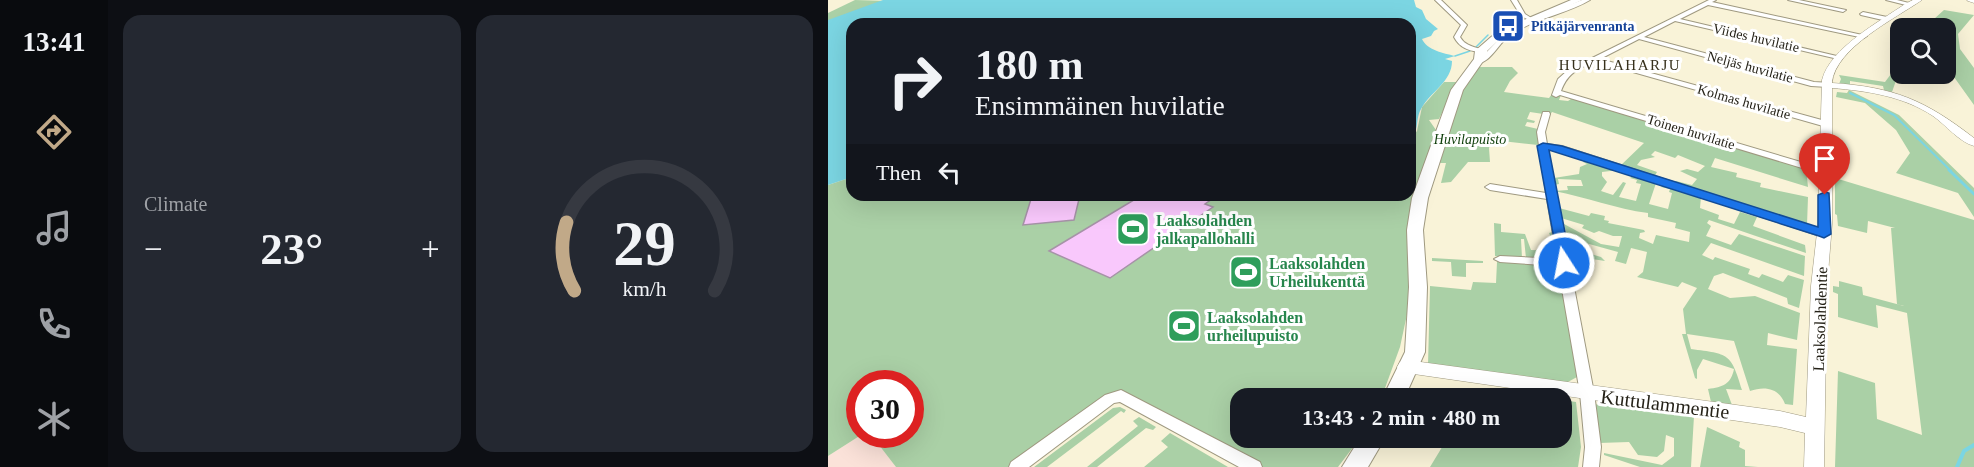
<!DOCTYPE html>
<meta charset="utf-8">
<style>
:root{--surface:#171b24;--page:#242831;--text:#f1f3f6;--muted:#9ea1a6;--line:#363941;--accent:#c1a988}
body{margin:0;font-family:"Times New Roman",serif;background:var(--page);color:var(--text);height:100vh;display:flex;flex-direction:column;font-size:22px;white-space:nowrap}
*{box-sizing:border-box;margin:0}
p{font-size:20px;color:var(--muted)}
.icon{flex:none;width:33px;height:33px;fill:none;stroke:currentColor;stroke-width:2;stroke-linecap:round;stroke-linejoin:round}
.map{position:relative;flex:1;overflow:hidden}
.panel{display:flex;flex-direction:column;gap:15px;padding:15px;background:#0d0f14;width:720px}
.panel>*{flex:none}
.hud{position:absolute;left:18px;top:18px;width:570px;height:183px;border-radius:18px;box-shadow:0 6px 24px #0002;background:#171b24;color:var(--text);overflow:hidden}
.fabs{position:absolute;left:1062px;top:18px;display:grid;gap:12px}
.fabs a{display:grid;place-items:center;width:66px;height:66px;border-radius:12px;background:var(--surface);box-shadow:0 6px 24px #0002;font-size:30px}
.speed{position:absolute;left:18px;top:370px;display:flex;gap:12px;font-size:30px;font-weight:700;text-align:center}
.speed>*{display:grid;place-content:center;width:78px;height:78px;border-radius:50%;background:var(--surface);box-shadow:0 6px 24px #0002;line-height:1}
.speed .limit{border:9px solid #d22;background:#fff;color:#111}
.pin{position:absolute;display:grid;place-items:center;width:51px;height:51px;color:#fff;margin:-62px -26px;border-radius:50% 50% 50% 0;rotate:-45deg;box-shadow:0 0 6px #0007}
.pin .icon{rotate:45deg}
.me{position:absolute;width:66px;margin:-33px;rotate:349deg;stroke-linejoin:round;filter:drop-shadow(0 0 4px #0008)}
.turn{display:flex;align-items:center;gap:21px;height:126px;padding:0 30px;font-size:27px}
.turn .icon{width:78px;height:78px;stroke-width:2.5}
.turn b{display:block;font-size:42px;line-height:51px}
.then{display:flex;align-items:center;height:57px;padding:0 30px;background:#0003;gap:12px;font-size:22px}
.big{font-size:45px;font-weight:700;line-height:1.1}
.panel .widget{flex:1;display:flex;flex-direction:column;justify-content:center;gap:9px;min-width:0;padding:0 21px;border-radius:18px;background:var(--page)}
.panel .dial{align-items:center;gap:0}
.dial svg{height:156px;overflow:visible;fill:none;stroke:var(--line);stroke-width:7;stroke-linecap:round;text-anchor:middle}
.dial text{fill:var(--text);stroke:none}
.heat{display:flex;justify-content:space-between;align-items:center;font-size:33px;direction:ltr}
.panel .tiles{flex:1;display:grid;gap:15px;grid-template-columns:repeat(2,1fr)}
.trip{position:absolute;left:402px;top:388px;width:342px;height:60px;border-radius:18px;background:var(--surface);box-shadow:0 6px 24px #0002;font-weight:700;line-height:60px;text-align:center}
main{display:flex;flex:1;min-height:0}
.tab-bar{display:flex;flex-direction:column;width:108px;justify-content:space-around;align-items:center;background:#090b0e;color:var(--muted)}
.tab-bar .icon{width:42px;height:42px}
.tab-bar .on{color:var(--accent)}
.tab-bar b{font-size:27px;color:var(--text)}
.map>svg:first-child{display:block}
.education{fill:#fbe2d9}
.green{fill:#aad0a6}
.water{fill:#7bd5e2}
.lines{fill:none;stroke-linecap:round;stroke-linejoin:round}
.stream-far3{stroke:#7bd5e2;stroke-width:1.5}
.stream-far2{stroke:#7bd5e2;stroke-width:2}
.stream-far1{stroke:#7bd5e2;stroke-width:3}
.stream{stroke:#7bd5e2;stroke-width:4}
.building{fill:#f9c8fc;stroke:#a693a7;stroke-width:1.5}
.minor-casing{stroke:#9f9980;stroke-width:2}
.tertiary-casing{stroke:#9f9980;stroke-width:1}
.primary-casing{stroke:#9f9980;stroke-width:2}
.minor{fill:#fff;fill-rule:evenodd}
.tertiary{fill:#fff;fill-rule:evenodd}
.primary{fill:#fff;fill-rule:evenodd}
.route{fill:#1a73e8;stroke:#114b97;stroke-width:1.5}
.labels{text-anchor:middle;dominant-baseline:central;stroke-width:6;stroke-linejoin:round;paint-order:stroke}
.far-transit-label{font-size:14px;font-weight:bold;fill:#164399;stroke:#fff;text-anchor:start}
.far-street-label{font-size:14px;fill:#252218;stroke:#fff}
.far-park-label{font-size:14px;font-style:italic;fill:#0d3d09;stroke:#fff}
.far-neighbourhood-label{font-size:15px;letter-spacing:1.5px;fill:#36301b;stroke:#fff}
.leisure-label{font-size:16px;font-weight:bold;fill:#27864d;stroke:#fff;text-anchor:start}
.street-label{font-size:16px;fill:#252218;stroke:#fff}
.near-street-label{font-size:20px;fill:#252218;stroke:#fff}
</style>
<main>
<nav class="tab-bar">
<b>13:41</b>
<svg class="icon on" aria-label="directions" viewBox="0 0 24 24"><path d="M12 3l9 9-9 9-9-9zM9 14v-3h6M13 9l2 2-2 2"/></svg>
<svg class="icon" aria-label="music" viewBox="0 0 24 24"><path d="M9 18V5l10-2v13"/><circle cx="6" cy="18" r="3"/><circle cx="16" cy="16" r="3"/></svg>
<svg class="icon" aria-label="phone" viewBox="0 0 24 24"><path d="M5 4h4l2 5-3 2q2 4 5 5l2-3 5 2v4C11 20 4 13 5 4z"/></svg>
<svg class="icon" aria-label="climate" viewBox="0 0 24 24"><path d="M12 3v18M4 7l16 10M4 17L20 7"/></svg>
</nav>
<section class="panel">
<div class="tiles">
<div class="widget"><p>Climate</p>
<div class="heat"><a>−</a><b class="big">23°</b><a>+</a></div>
</div>
<div class="widget dial"><svg viewBox="0 0 100 80">
<path d="M14 69A42 42 0 1 1 86 69"/>
<path d="M14 69A42 42 0 0 1 10 34" stroke="#c1a988"/>
<text x="50" y="56" font-size="32" font-weight="700">29</text>
<text x="50" y="72" font-size="11">km/h</text>
</svg></div>
</div>
</section>
<div class="map">
<svg width="1146" height="467" viewBox="0 0 1146 467">
<rect width="100%" height="100%" fill="#f9f3d8"/>
<polygon class="education" points="33,435 48,435 51,445 68,467 0,467 0,456"/>
<g class="green">
<polygon points="27,0 61,1 0,21 0,13"/>
<polygon points="1116,10 1146,15 1130,34 1132,49 1146,68 1146,105 1126,77 1101,74 1118,74 1118,28 1096,28"/>
<polygon points="1072,62 1072,69 1064,92 1056,90 1055,86 1022,81 1022,85 1011,84 1013,79 1011,75 1057,82"/>
<polygon points="649,67 684,67 690,73 682,81 676,92 721,98 724,94 733,95 731,100 740,101 746,97 978,168 980,187 887,158 883,167 909,173 908,177 933,183 932,187 980,197 979,225 845,184 848,181 864,185 869,179 852,171 859,169 870,172 877,166 850,155 847,158 827,151 823,155 827,157 813,160 809,165 829,172 825,179 791,167 816,143 724,112 722,115 702,112 699,119 707,121 706,123 699,122 697,126 710,129 710,145 665,140 661,148 662,162 640,162 623,182 613,183 618,163 612,163 631,95"/>
<polygon points="616,82 629,82 611,119 601,120 608,130 581,232 581,305 572,347 553,399 412,399 412,438 532,438 510,467 426,467 293,396 189,467 68,467 51,445 48,435 82,435 82,384 32,384 33,435 0,456 0,185 24,177 24,195 582,195 582,140 589,131 594,107"/>
<polygon points="1021,90 1071,115 1146,188 1146,217 1130,193 1068,173 1082,153 1068,130 1037,103 1008,97 1009,92 1019,93"/>
<path d="M757,159L791,170L774,172V176L779,182L773,191L785,195L795,182L798,183L791,197L808,201L813,184L808,183L809,180L802,178L806,175L828,183L821,204L840,209L844,193L841,192L842,189L833,187L835,185L873,197L872,208L891,215L890,219L906,224L912,212L929,217L925,226L977,245L978,253L881,220L879,223L883,226L878,236L903,245L911,234L977,256L976,276L883,243L874,255L885,260L887,257L922,269L920,274L931,278L934,274L955,282L960,275L976,280L971,308L960,304L959,298L895,273L886,276L880,289L902,298L927,296L972,313L969,340L940,333L939,345L969,349L965,405L957,404C951,388 937,386 922,391L906,341L859,334L863,349C901,354 903,353 914,390L898,389L904,405L883,402L880,389C895,387 903,384 906,369L875,359L869,370V379L867,378L854,334H858L855,309L869,288L854,282L850,287L809,277L815,272L819,252L803,248L798,264L787,261L790,252L754,242L752,246L756,252L773,257L777,261L751,257L743,252L736,224L773,244L791,247L794,236H785L771,231L766,233L754,228L756,225L733,218L731,208L761,216L763,213L777,216L776,220L781,221L780,223L816,230L817,232L812,233L811,238L825,244L828,235L861,242L862,232L847,228L848,223L820,217V213C788,209 758,197 726,191L740,190L739,186H755L753,180L730,179L731,184L726,185V178L751,174L752,167L759,164L755,162Z"/>
<polygon points="1007,178 1146,220 1146,467 1007,467 1010,371 1047,383 1049,419 1094,435 1079,313 1048,305 1050,328 1010,317 1010,294 1005,292 1005,286 1011,287 1011,281 1034,287 1035,295 1076,306 1069,304 1063,228 1067,228 1040,221 1039,233 1010,226 1009,215 1007,214"/>
<polygon points="666,223 673,224 673,232 697,234 703,250 727,251 726,248 718,245 717,240 724,240 721,233 727,231 730,260 698,258 696,239 693,239 694,258 667,256"/>
<polygon points="604,258 655,261 655,263 638,263 638,277 624,276 623,262 604,261"/>
<polygon points="669,262 720,266 732,269 749,377 738,383 600,365 602,286 643,290 645,282 668,283"/>
<polygon points="734,400 748,402 753,447 750,467 602,467 619,439 617,438 734,438"/>
<polygon points="766,404 866,416 863,467 812,467 776,455 776,453 834,465 846,456 846,438 838,435 836,451 829,457 810,455 801,442 771,443"/>
<polygon points="292,407 298,410 296,413 293,411 219,467 206,467 285,408"/>
<polygon points="311,417 328,427 325,430 318,428 269,467 259,467 310,426 305,421"/>
<polygon points="879,427 912,442 911,447 917,450 917,466 930,467 872,467"/>
<polygon points="342,433 400,467 316,467 340,447 333,441"/>
</g>
<path class="water" d="M55,0H586L588,7L594,10L598,19L610,29L606,31L603,36L594,39C599,50 615,53 627,56L617,59L624,61C624,82 602,92 593,109C587,120 592,129 582,140V24H24V177L0,185V20Z"/>
<g class="lines">
<g class="stream-far3">
<polyline points="647,48 660,35"/>
<polyline points="627,56 642,51"/>
</g>
<polyline class="stream-far2" points="1022,93 1066,115 1123,171"/>
<polyline class="stream-far1" points="1121,170 1146,194"/>
<polyline class="stream" points="1129,467 1136,451 1146,445"/>
</g>
<g class="building">
<polygon points="202,195 252,195 246,220 195,225 203,199"/>
<polygon points="314,195 371,195 384,199 377,204 385,207 282,278 221,251"/>
</g>
<g class="lines">
<defs>
<g id="minor">
<path d="M607,0H613L639,25L632,37C637,46 647,47 656,50V52C644,52 632,49 626,37L633,25Z"/>
<path d="M683,0H689L697,14L705,19L754,0H762C737,15 705,18 680,37C668,46 662,65 645,64V62L654,57L675,35L701,20L693,16Z"/>
<path d="M881,0H888L884,2L1039,36L1036,38L880,5L852,19L1013,57L1010,59L847,21L816,37L986,82L1003,83V87H1000L983,86L811,39L772,59L1001,122V126H995L766,61C750,70 740,72 733,91L1000,170L1002,172L1000,174H994L732,95L728,97L724,95L730,79L740,70Z"/>
<polygon points="960,0 971,0 1018,10 1015,12"/>
<polygon points="1058,0 1069,0 1085,4 1082,6"/>
<polygon points="1035,12 1059,17 1062,19 1059,21 1033,15 1032,14"/>
<polygon points="715,112 721,112 722,114 717,132 719,144 734,146 1000,232 1001,234 1000,236 992,236 730,150 720,149 766,393 773,447 771,467 755,467 757,447 752,393 730,266 672,262 666,259 672,256 729,259 719,199 662,190 657,187 662,184 718,193 709,132"/>
<polygon points="293,390 432,462 434,467 411,467 292,402 286,403 201,467 181,467 183,462 277,395"/>
</g>
<g id="tertiary">
<path d="M1085,0H1094C1068,18 1007,48 1004,83C1066,87 1097,100 1146,138V146C1131,142 1118,125 1105,116C1075,96 1039,91 1004,88V224L999,286L996,467H976L977,433L952,427L572,372L569,367L572,362L578,360L952,411L978,417L983,286L990,224L994,80C1002,48 1051,22 1077,4Z"/>
<polygon points="1139,0 1146,0 1146,3 1140,1"/>
</g>
<g id="primary">
<polygon points="743,0 754,0 676,35 659,51 660,54 635,90 600,198 595,230 599,287 597,352 576,399 554,399 577,352 581,287 579,230 584,198 623,90 646,59 647,51 670,31"/>
<polygon points="532,438 557,438 540,467 514,467"/>
</g>
</defs>
<use href="#minor" class="minor-casing"/>
<use href="#tertiary" class="tertiary-casing"/>
<use href="#primary" class="primary-casing"/>
<use href="#minor" class="minor"/>
<use href="#tertiary" class="tertiary"/>
<use href="#primary" class="primary"/>
</g>
<polygon class="route" points="715,143 734,146 990,227 990,195 997,192 1001,193 1003,234 996,238 991,236 721,150 743,263 736,267 731,266 709,146"/>
<defs>
<symbol id="bus-square" viewBox="-11 -11 22 22"><rect x="-9" y="-9" width="18" height="18" rx="4" fill="#1a4fb4" stroke="#fff"/><path d="M-5-6H5V4H4V6H2V4H-2V6H-4V4H-5ZM-3.5-4V0h7V-4ZM-3.5 1.2v1.5H-2V1.2ZM2 1.2v1.5H3.5V1.2Z" fill="#fff"/></symbol>
<symbol id="stadium-square" viewBox="-11 -11 22 22"><rect x="-9" y="-9" width="18" height="18" rx="4" fill="#2e9e5b" stroke="#fff"/><path d="M0-5a6.5 5 0 1 0 0 10a6.5 5 0 1 0 0-10ZM-3.5-1.8h7v3.6h-7Z" fill="#fff"/></symbol>
</defs>
<g fill-rule="evenodd">
<use href="#bus-square" x="661" y="7" width="38" height="38"/>
<use href="#stadium-square" x="286" y="210" width="38" height="38"/>
<use href="#stadium-square" x="399" y="253" width="38" height="38"/>
<use href="#stadium-square" x="337" y="307" width="38" height="38"/>
</g>
<g class="labels">
<g class="far-transit-label">
<text x="703" y="26">Pitkäjärvenranta</text>
</g>
<g class="far-street-label">
<text transform="translate(928 38) rotate(13)">Viides huvilatie</text>
<text transform="translate(922 67) rotate(15)">Neljäs huvilatie</text>
<text transform="translate(916 102) rotate(16)">Kolmas huvilatie</text>
<text transform="translate(863 132) rotate(17)">Toinen huvilatie</text>
</g>
<g class="far-park-label">
<text x="642" y="139">Huvilapuisto</text>
</g>
<g class="far-neighbourhood-label">
<text x="792" y="65">HUVILAHARJU</text>
</g>
<g class="leisure-label">
<text x="328" y="220">Laaksolahden<tspan x="328" dy="18">jalkapallohalli</tspan></text>
<text x="441" y="263">Laaksolahden<tspan x="441" dy="18">Urheilukenttä</tspan></text>
<text x="379" y="317">Laaksolahden<tspan x="379" dy="18">urheilupuisto</tspan></text>
</g>
<g class="street-label">
<text transform="translate(992 319) rotate(-88)">Laaksolahdentie</text>
</g>
<g class="near-street-label">
<text transform="translate(837 404) rotate(7)">Kuttulammentie</text>
</g>
</g>
</svg>
<div class="fabs">
<a><svg class="icon" aria-label="search" viewBox="0 0 24 24"><circle cx="10" cy="10" r="6"/><path d="M15 15l6 6"/></svg></a>
</div>
<div class="speed"><div class="limit">30</div></div>
<div class="pin" style="left:997px;top:195px;background:#d93025"><svg class="icon" aria-label="arrive" viewBox="0 0 24 24"><path d="M6 21V4h12l-3 4 3 4H6"/></svg></div>
<svg class="me" style="left:736px;top:263px" viewBox="-20 -20 40 40"><circle r="17" fill="#1a73e8" stroke="#fff" stroke-width="3"/><path d="M0-11L8 9 0 5-8 9z" fill="#fff"/></svg>
<div class="trip">13:43 · 2 min · 480 m</div>
<div class="hud">
<div class="turn"><svg class="icon" aria-label="right" viewBox="0 0 24 24"><path d="M7 20v-9h11M14 6l5 5-5 5"/></svg><div><b>180 m</b>Ensimmäinen huvilatie</div></div>
<div class="then">Then<svg class="icon" aria-label="left" viewBox="0 0 24 24"><path d="M17 20v-9H6M10 6l-5 5 5 5"/></svg></div>
</div>
</div>
</main>
